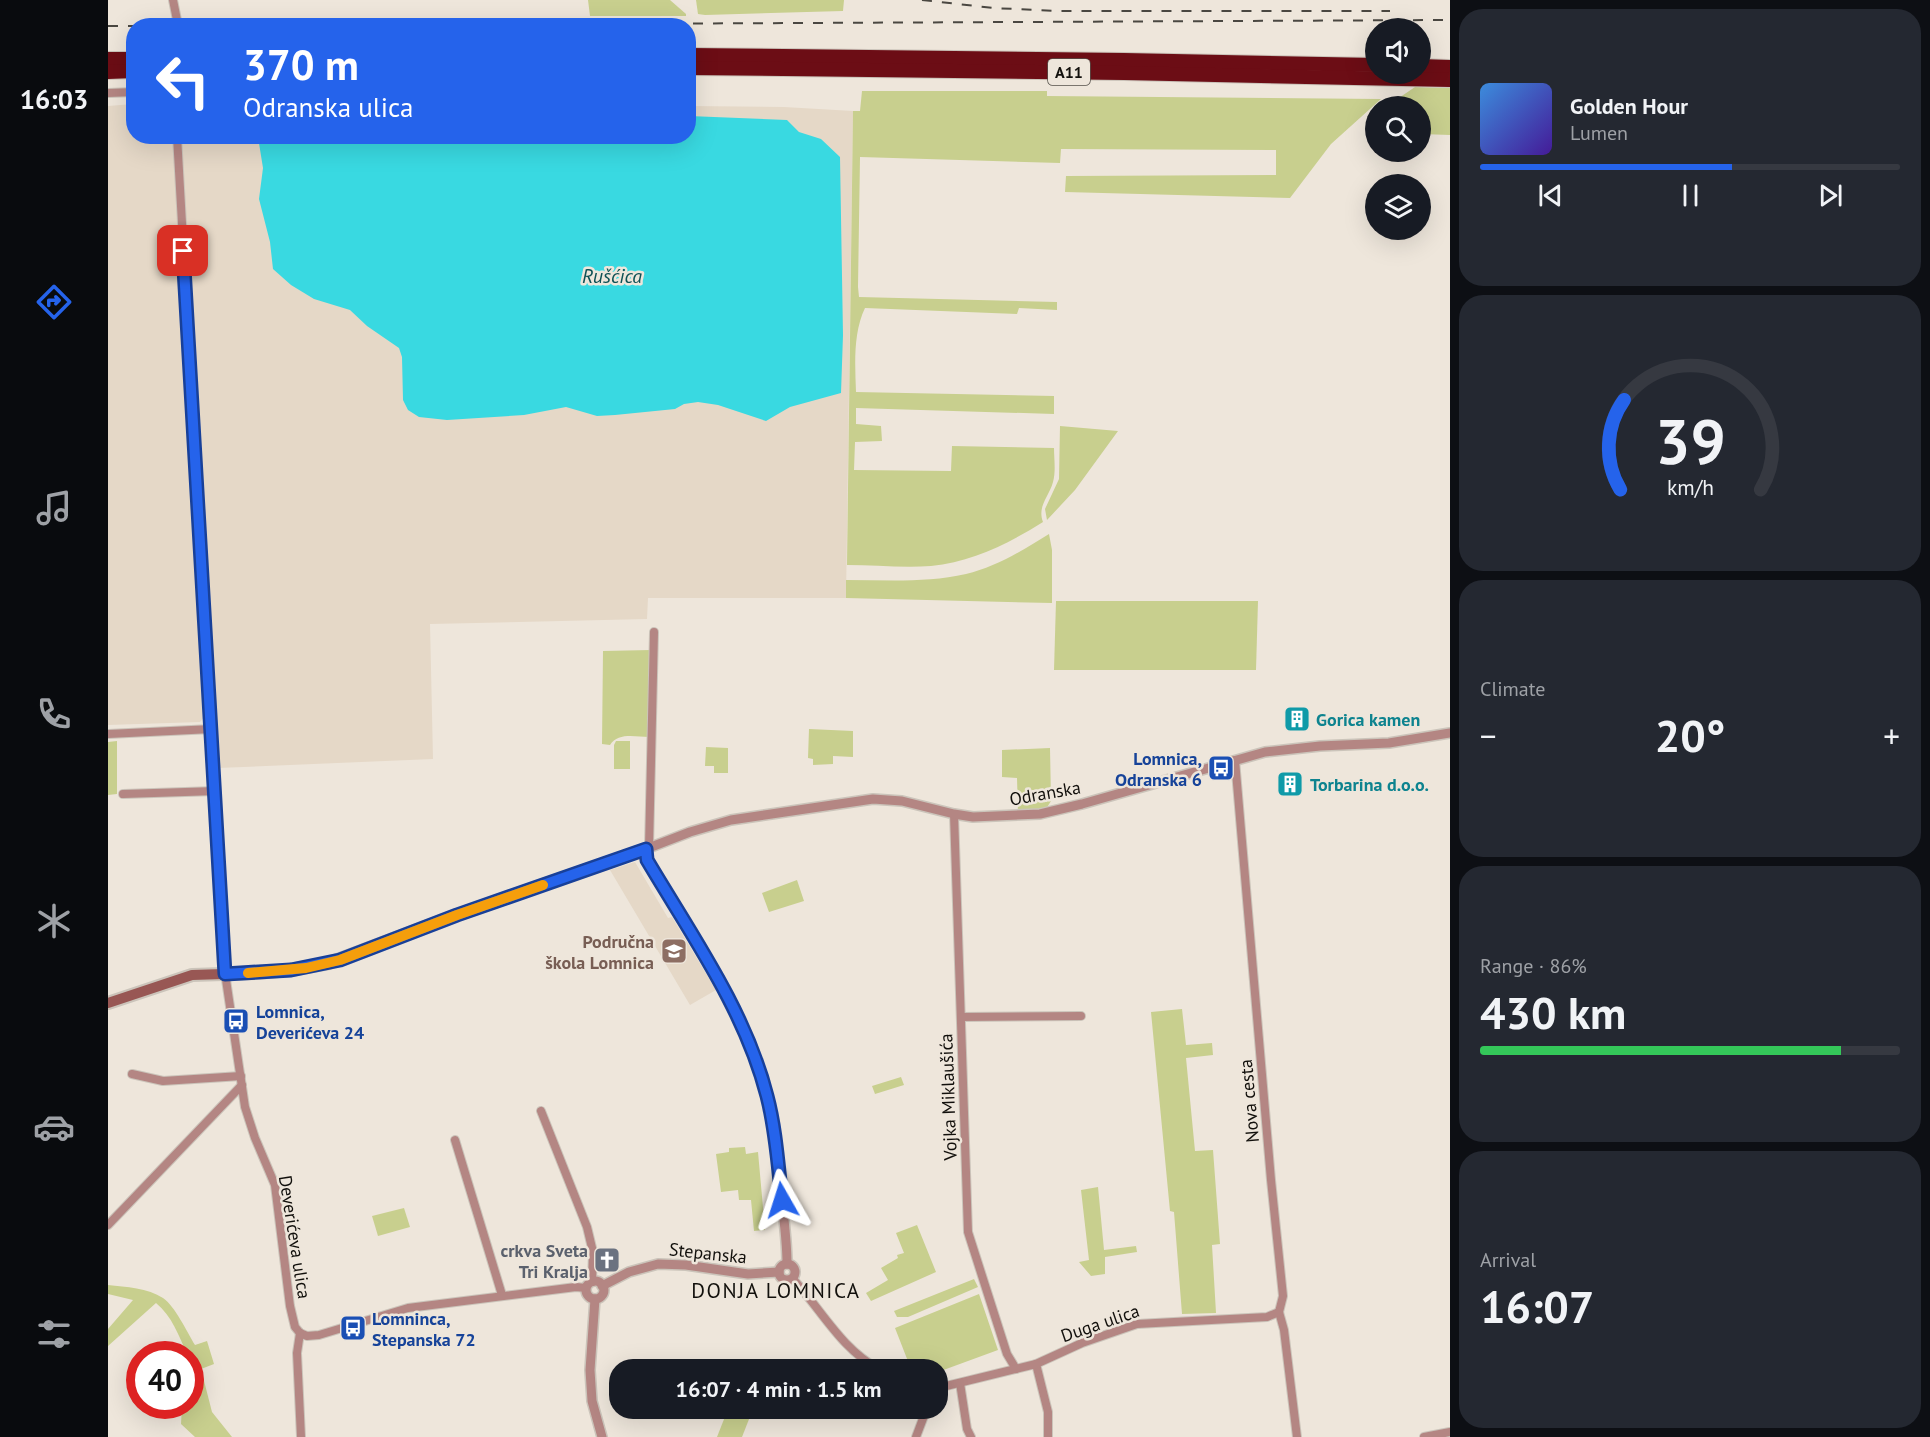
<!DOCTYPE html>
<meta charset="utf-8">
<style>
:root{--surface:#171b24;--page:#242831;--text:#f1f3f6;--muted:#9ea1a6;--line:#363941;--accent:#2563eb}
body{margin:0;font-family:"PT Sans",sans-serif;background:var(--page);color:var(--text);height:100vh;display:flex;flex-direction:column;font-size:22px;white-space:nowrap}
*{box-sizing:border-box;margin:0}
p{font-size:20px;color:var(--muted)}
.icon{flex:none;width:33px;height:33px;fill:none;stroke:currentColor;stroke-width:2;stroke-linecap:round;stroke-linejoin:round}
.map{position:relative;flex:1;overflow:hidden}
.drawer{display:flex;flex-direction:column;gap:9px;padding:9px;background:#0d0f14;width:480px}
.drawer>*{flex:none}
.hud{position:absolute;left:18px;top:18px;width:570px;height:126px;border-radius:24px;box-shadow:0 6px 24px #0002;background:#2563eb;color:#fff;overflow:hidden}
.buttons{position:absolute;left:1257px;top:18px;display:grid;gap:12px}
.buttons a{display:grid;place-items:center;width:66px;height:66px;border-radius:50%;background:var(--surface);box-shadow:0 6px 24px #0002;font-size:30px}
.speed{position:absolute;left:18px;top:1341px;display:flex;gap:12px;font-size:30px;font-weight:700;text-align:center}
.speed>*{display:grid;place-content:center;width:78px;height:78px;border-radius:50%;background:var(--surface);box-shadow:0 6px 24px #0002;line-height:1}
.speed .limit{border:9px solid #d22;background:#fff;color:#111}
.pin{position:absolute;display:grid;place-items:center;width:51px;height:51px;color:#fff;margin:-26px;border-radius:12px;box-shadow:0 3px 9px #0006}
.me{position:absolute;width:66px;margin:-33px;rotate:354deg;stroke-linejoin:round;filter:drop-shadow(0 0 4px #0008)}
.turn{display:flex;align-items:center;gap:21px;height:126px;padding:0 18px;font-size:27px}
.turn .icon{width:78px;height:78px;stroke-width:2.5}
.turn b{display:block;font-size:42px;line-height:51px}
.big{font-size:45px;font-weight:600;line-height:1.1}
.drawer .widget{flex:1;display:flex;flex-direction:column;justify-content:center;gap:9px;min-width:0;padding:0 21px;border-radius:24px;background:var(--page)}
.drawer .dial{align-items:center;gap:0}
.dial svg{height:156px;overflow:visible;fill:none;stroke:var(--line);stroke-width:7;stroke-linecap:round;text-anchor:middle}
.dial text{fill:var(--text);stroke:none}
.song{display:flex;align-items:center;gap:18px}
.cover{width:72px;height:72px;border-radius:9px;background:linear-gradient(135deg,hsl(210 70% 55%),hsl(260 70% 35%))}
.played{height:6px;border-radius:3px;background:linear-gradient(90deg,var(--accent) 60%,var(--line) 60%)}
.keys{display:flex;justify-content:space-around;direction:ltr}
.heat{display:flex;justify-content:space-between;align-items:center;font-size:33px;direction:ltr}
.charge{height:9px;border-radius:4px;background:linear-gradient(90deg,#34c759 86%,var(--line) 0)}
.trip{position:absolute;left:501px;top:1359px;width:339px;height:60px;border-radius:24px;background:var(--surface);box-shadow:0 6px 24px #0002;font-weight:600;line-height:60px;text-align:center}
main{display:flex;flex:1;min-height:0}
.menu{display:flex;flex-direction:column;width:108px;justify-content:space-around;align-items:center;background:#090b0e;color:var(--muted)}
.menu .icon{width:42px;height:42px}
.menu .selected{color:var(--accent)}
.menu b{font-size:27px;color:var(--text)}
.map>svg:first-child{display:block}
.built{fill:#e5d8c7}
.green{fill:#c8cf8e}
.water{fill:#39d9e1}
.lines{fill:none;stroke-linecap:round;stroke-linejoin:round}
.minor-casing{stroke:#cbc4ba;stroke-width:10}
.tertiary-casing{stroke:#cbc4ba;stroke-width:12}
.secondary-casing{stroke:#cbc4ba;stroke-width:14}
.motorway-casing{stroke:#cbc4ba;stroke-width:16}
.minor{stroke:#b48683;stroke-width:8}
.tertiary{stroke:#b48683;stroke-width:9}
.secondary{stroke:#985754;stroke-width:10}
.motorway{stroke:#6c0d15;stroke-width:14}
.rail{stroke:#4a4741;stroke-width:2;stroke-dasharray:10 10;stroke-linecap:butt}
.route-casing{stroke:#184099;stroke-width:15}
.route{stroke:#2563eb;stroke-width:10}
.slow{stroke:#f59e0b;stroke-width:10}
.labels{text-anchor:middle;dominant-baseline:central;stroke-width:5;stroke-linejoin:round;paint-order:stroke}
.shield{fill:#eee6db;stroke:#54504a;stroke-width:1.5}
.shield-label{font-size:16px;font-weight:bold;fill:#12100c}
.culture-label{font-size:18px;font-weight:bold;fill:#0d838f;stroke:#eee6db;text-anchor:start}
.transit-label{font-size:18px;font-weight:bold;fill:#164399;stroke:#eee6db;text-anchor:start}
.street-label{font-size:18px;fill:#12100c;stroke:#eee6db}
.education-label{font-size:18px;font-weight:bold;fill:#785e54;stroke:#eee6db;text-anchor:end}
.worship-label{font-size:18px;font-weight:bold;fill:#5b616d;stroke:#eee6db;text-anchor:end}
.water-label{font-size:20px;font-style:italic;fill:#0e5155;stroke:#eee6db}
.quarter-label{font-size:21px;letter-spacing:1.5px;fill:#12100c;stroke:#eee6db}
</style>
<main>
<nav class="menu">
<b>16:03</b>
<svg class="icon selected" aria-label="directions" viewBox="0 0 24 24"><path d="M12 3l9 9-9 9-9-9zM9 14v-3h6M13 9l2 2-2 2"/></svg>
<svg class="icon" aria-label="music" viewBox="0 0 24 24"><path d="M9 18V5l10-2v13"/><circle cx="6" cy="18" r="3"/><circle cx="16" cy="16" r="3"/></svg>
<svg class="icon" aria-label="phone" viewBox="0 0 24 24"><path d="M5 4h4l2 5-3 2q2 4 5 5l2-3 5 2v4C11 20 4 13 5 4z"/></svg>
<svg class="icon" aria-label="climate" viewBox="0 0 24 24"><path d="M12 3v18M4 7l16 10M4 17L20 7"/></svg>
<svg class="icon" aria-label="car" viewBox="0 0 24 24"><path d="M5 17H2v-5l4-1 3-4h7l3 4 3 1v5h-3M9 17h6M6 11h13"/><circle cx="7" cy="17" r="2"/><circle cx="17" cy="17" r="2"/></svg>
<svg class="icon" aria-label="filters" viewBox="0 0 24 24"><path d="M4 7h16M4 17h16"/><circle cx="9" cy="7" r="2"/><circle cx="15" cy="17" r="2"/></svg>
</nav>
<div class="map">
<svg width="1342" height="1437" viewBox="0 0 1342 1437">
<rect width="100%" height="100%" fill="#eee6db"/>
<g class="built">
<polygon points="25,104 26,136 580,136 581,106 676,107 745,111 738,598 540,598 539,619 322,624 325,759 110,768 108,716 97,716 92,722 0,725 0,106"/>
<polygon points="527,862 560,918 564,917 608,990 582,1005 502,870"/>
</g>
<g class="green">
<polygon points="480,0 562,0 578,14 578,16 482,16"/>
<polygon points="588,0 736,0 735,11 597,15 590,14"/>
<polygon points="1307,87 1342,88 1342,135 1313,134 1312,106 1279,106"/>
<path d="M754,91H939V96L1273,99L1223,144L1182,198L957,192L958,176L1168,175V150L953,149L952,163L752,157L750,287L751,297L949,302V310L911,308L909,314L757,308C745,333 747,364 748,392L946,396V414L748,408V424L773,426L774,441L747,442L746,470L843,471L844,446L946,448C946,458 948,472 945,482C941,497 929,506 935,522C900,544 864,562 823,566C795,568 766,565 739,565L745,111H752Z"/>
<polygon points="952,426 1010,431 967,490 939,520 937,509 951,479"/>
<path d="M941,534L944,550V603L738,598V580C778,580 819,583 858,574C888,567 915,550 941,534Z"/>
<polygon points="948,601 1150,601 1148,670 946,670"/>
<path d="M543,650L541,737C528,737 510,732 502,745L494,744L495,651Z"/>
<polygon points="701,729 745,731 745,757 725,756 725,764 705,765 705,759 700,758"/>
<polygon points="9,741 9,794 0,795 0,742"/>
<polygon points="508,741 522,741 522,769 506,769 506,745"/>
<polygon points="598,747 620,748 620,773 606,773 606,766 597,766"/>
<polygon points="942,748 943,801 938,809 910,813 909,778 894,777 894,750"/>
<polygon points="689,880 696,901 661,912 654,893"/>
<polygon points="1074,1009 1078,1045 1104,1043 1105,1055 1078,1058 1087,1151 1105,1150 1112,1244 1104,1245 1108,1313 1074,1314 1066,1212 1062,1211 1043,1012"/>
<polygon points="793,1077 796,1085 767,1094 764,1086"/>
<polygon points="637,1147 638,1154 650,1152 657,1230 646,1231 643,1200 631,1200 630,1190 613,1192 608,1154 621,1152 621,1148"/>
<polygon points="990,1187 996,1250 1028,1246 1029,1252 997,1257 997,1274 983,1276 971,1262 981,1260 973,1190"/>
<polygon points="296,1208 302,1227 270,1236 264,1216"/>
<polygon points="809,1225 828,1272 763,1301 758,1293 780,1280 773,1268 790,1258 789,1255 796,1253 788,1233"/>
<polygon points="866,1279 870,1287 800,1317 789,1317 786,1311"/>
<path d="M0,1285C18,1287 40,1288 55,1298C67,1306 79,1332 87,1345L99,1341L106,1364L93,1369L104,1412L124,1437H87L73,1424L74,1406H82V1354H79C71,1336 64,1316 48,1303L0,1346V1329L25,1300L0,1294Z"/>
<polygon points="871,1294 890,1350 830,1372 830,1370 803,1369 787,1328"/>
<polygon points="620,1409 645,1409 634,1437 609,1437"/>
</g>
<polygon class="water" points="581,116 679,120 691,132 713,139 732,157 735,335 733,393 682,407 658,421 610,405 590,402 576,404 567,409 507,415 489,416 458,407 416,415 339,420 311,417 300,410 295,400 294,357 291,348 259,326 242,310 206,299 183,285 165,269 162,242 151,199 155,168 150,137 580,136"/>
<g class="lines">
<defs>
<g id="minor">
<polyline points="65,0 69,20"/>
<polyline points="0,93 26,92"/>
<polyline points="69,136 117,973 137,1107 147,1138 167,1185 182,1306 187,1327 192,1333"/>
<polyline points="0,734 104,729"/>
<polyline points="1127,760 1163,1180 1175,1296 1171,1312 1176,1330 1189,1437"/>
<polyline points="15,794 108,791"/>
<polyline points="846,814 860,1232 899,1354 908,1369"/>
<polyline points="541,848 546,632"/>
<polyline points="853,1017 973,1016"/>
<polyline points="24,1074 55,1081 133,1076"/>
<polyline points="433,1111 479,1227 485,1252 484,1282"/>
<polyline points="347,1140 394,1295"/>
<polyline points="0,1225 134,1085"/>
<path d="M684,1278C714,1310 732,1348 772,1370"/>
<polyline points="192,1333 199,1336 211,1335 300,1308 468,1287 478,1288"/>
<polyline points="192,1333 189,1353 193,1437"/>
<polyline points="928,1364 940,1412 940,1437"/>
<polyline points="852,1383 859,1429 863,1437"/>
<polyline points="830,1388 928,1364 974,1343 1029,1324 1159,1317 1171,1312"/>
<polyline points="808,1437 819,1408"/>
<polyline points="1316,1437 1342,1432"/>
</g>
<g id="tertiary">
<path d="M679,1264C679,1238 675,1212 672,1186C667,1139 662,1093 644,1048C617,981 575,922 539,860L538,849L582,832L623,820L765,799L794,801L846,814L865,817L932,814L974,804L1157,752L1212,746L1281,743L1342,733"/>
<circle cx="679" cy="1272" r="8"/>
<circle cx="487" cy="1290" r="9"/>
<polyline points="494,1286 521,1272 550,1264 578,1265 640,1274 671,1272"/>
<polyline points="487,1299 482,1370 484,1401 494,1437"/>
</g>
<polyline id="secondary" points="0,1003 84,975 148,973 183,970 221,963 349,915 538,849"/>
<g id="motorway">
<polyline points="580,55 1016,60 1268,65"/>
<polyline points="0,59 26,59"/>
<polyline points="1312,66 1342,67"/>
<polyline points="580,68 1016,73 1342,80"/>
<polyline points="0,72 26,71"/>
</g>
</defs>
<use href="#minor" class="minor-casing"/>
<use href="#tertiary" class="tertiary-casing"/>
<use href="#secondary" class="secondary-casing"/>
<use href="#motorway" class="motorway-casing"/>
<use href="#minor" class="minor"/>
<use href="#tertiary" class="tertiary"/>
<use href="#secondary" class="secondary"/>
<use href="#motorway" class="motorway"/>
<g class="rail">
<polyline points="814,0 885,8 949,11 1282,11"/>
<polyline points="0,26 26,26"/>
<polyline points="45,26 1342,20"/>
</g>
</g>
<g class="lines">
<defs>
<path id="route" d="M75,251L117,974L183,970L232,960L349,915L538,849L539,860C584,936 637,1010 659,1096C668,1130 670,1166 674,1200"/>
</defs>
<use href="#route" class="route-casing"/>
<use href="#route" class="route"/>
<polyline class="slow" points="140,973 198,968 232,960 349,915 435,885"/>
</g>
<defs>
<symbol id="building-square" viewBox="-11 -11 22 22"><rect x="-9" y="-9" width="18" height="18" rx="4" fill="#0f9aa8" stroke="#eee6db"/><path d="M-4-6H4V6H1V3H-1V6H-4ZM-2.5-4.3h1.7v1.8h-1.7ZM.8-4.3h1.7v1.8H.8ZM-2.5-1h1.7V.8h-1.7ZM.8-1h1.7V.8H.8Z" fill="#fff"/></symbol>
<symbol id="bus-square" viewBox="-11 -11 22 22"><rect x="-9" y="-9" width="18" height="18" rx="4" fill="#1a4fb4" stroke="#eee6db"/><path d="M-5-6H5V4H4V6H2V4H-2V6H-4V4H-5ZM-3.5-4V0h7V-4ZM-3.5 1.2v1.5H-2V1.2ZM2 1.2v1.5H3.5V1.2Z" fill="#fff"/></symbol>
<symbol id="school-square" viewBox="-11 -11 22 22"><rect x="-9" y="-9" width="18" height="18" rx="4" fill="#8d6e63" stroke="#eee6db"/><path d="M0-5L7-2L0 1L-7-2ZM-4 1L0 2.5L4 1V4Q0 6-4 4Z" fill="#fff"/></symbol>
<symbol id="church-square" viewBox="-11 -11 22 22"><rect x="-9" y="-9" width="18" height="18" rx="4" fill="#6b7280" stroke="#eee6db"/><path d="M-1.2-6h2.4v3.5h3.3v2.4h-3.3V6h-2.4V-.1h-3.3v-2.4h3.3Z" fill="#fff"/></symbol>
</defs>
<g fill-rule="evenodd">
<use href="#building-square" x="1174" y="704" width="30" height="30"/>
<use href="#bus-square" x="1098" y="753" width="30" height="30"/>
<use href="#building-square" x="1167" y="769" width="30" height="30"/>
<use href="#school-square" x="551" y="936" width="30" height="30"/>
<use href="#bus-square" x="113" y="1006" width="30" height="30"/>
<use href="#church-square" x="484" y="1245" width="30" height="30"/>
<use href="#bus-square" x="230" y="1313" width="30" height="30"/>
</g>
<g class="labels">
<rect class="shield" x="940" y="59" width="42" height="26" rx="4.5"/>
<g class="shield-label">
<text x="961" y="72">A11</text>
</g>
<g class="culture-label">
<text x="1208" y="719">Gorica kamen</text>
<text x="1202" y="784">Torbarina d.o.o.</text>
</g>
<g class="transit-label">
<text x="1094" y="758" text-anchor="end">Lomnica,<tspan x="1094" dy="21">Odranska 6</tspan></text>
<text x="148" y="1011">Lomnica,<tspan x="148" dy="21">Deverićeva 24</tspan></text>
<text x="264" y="1318">Lomninca,<tspan x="264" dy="21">Stepanska 72</tspan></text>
</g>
<g class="street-label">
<text transform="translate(937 793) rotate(-10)">Odranska</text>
<text transform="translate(840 1097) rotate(-92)">Vojka Miklaušića</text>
<text transform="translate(1141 1101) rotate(-95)">Nova cesta</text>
<text transform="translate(187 1237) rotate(81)">Deverićeva ulica</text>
<text transform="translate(600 1253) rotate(6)">Stepanska</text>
<text transform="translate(992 1323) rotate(-19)">Duga ulica</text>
</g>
<g class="education-label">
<text x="546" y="941">Područna<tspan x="546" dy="21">škola Lomnica</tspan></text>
</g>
<g class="worship-label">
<text x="480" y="1250">crkva Sveta<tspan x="480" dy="21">Tri Kralja</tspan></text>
</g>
<g class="water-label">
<text x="504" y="276">Rušćica</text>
</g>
<g class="quarter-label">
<text x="668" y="1290">DONJA LOMNICA</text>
</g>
</g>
</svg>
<div class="buttons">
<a><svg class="icon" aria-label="sound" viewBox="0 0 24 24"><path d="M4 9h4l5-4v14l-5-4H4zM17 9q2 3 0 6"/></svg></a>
<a><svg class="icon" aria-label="search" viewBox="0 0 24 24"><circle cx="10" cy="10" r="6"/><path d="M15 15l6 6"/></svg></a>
<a><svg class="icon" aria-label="layers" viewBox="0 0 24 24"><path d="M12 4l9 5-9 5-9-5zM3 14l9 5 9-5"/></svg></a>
</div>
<div class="speed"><div class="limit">40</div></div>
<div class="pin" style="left:75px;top:251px;background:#d93025"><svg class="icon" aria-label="arrive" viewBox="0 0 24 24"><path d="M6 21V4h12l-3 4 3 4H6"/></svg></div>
<svg class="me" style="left:674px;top:1200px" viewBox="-20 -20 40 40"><path d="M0-17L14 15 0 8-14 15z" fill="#2563eb" stroke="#fff" stroke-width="4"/></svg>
<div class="trip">16:07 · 4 min · 1.5 km</div>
<div class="hud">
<div class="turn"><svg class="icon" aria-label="left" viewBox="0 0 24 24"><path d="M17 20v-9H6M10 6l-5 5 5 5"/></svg><div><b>370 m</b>Odranska ulica</div></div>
</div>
</div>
<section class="drawer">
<div class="widget">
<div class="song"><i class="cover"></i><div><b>Golden Hour</b><p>Lumen</p></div></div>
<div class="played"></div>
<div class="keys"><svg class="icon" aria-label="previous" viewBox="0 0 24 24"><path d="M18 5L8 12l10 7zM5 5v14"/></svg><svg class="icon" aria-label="pause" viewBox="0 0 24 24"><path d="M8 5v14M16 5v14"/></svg><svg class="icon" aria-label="next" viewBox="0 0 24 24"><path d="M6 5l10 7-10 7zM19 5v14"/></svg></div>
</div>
<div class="widget dial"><svg viewBox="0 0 100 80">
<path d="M14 69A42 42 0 1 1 86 69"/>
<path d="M14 69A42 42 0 0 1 16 23" stroke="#2563eb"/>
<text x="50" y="56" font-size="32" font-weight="700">39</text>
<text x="50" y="72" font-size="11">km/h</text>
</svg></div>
<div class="widget"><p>Climate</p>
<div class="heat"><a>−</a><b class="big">20°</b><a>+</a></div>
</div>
<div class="widget"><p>Range · 86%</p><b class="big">430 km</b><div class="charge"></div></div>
<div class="widget"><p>Arrival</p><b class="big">16:07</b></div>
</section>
</main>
